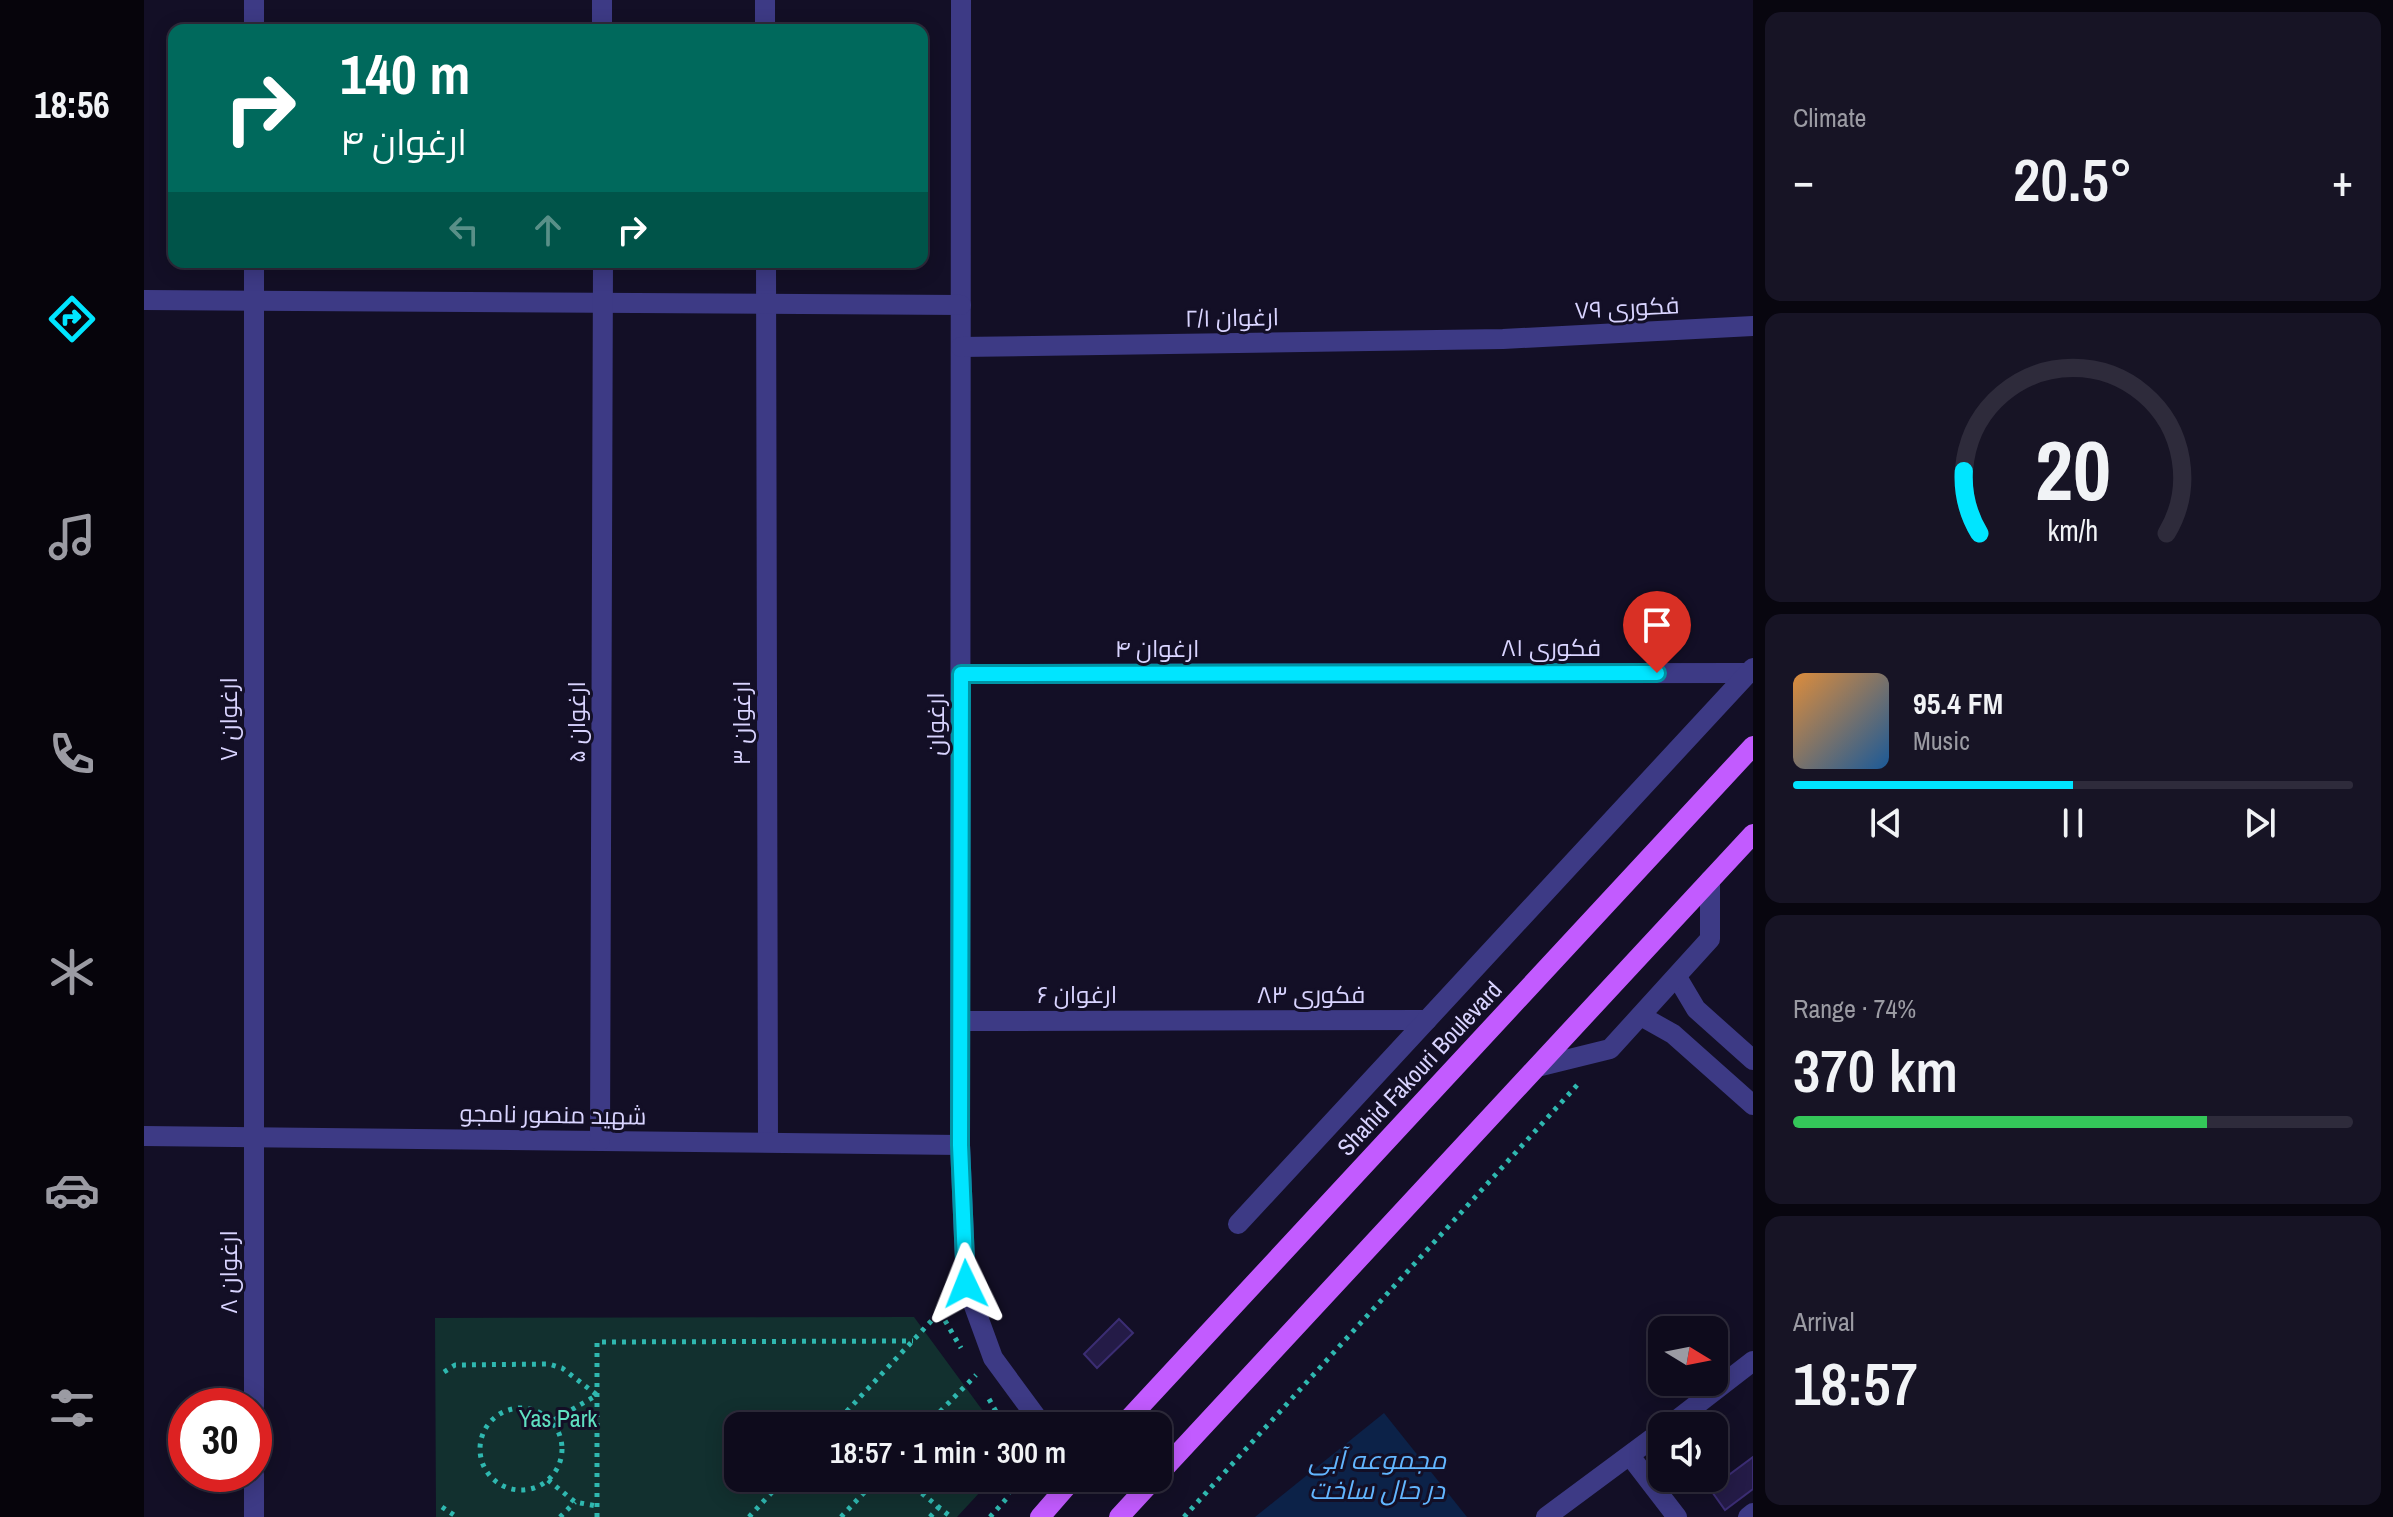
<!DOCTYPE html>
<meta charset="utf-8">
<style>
:root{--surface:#0e0b1c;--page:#171425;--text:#f1f3f6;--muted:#9b9ba3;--line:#2e2b3b;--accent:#00e5ff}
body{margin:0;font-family:"Archivo Narrow",Cairo,sans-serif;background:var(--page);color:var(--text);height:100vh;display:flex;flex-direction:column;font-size:30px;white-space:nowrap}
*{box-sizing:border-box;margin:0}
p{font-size:26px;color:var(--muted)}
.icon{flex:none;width:44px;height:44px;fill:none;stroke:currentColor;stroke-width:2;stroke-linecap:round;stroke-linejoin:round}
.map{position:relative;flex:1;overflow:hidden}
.drawer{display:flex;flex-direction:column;gap:12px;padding:12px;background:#08060f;width:640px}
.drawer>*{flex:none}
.top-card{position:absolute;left:24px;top:24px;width:760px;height:244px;border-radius:16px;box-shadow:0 4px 20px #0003,0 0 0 2px var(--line);background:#00695c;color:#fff;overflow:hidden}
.needle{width:52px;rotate:100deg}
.buttons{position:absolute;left:1504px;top:1316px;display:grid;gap:16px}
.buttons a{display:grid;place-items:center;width:80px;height:80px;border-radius:16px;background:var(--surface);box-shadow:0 4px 20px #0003,0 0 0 2px var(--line);font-size:40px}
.speed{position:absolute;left:24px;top:1388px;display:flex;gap:16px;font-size:40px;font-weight:700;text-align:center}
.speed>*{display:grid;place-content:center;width:104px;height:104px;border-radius:50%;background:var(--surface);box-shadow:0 4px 20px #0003,0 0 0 2px var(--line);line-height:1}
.speed .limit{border:12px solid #d22;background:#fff;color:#111}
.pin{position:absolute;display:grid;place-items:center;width:68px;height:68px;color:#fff;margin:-82px -34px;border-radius:50% 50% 50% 0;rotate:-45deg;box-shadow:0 0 8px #0007}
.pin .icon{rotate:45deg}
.me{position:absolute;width:88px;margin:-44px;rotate:358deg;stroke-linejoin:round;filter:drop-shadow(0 0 6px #0008)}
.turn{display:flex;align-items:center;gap:28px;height:168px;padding:0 40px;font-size:36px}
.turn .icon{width:104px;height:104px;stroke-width:2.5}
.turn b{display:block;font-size:56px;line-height:68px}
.lanes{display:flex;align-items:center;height:76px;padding:0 40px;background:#0003;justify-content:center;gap:40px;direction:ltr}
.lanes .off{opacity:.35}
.big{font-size:60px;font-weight:600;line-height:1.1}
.drawer .widget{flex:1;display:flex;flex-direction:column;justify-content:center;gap:12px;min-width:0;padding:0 28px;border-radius:16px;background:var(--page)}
.drawer .dial{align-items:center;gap:0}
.dial svg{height:208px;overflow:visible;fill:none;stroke:var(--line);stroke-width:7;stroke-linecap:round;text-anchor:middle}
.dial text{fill:var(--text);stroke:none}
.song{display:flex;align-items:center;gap:24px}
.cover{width:96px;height:96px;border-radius:12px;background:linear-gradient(135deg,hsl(30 70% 55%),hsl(210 70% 35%))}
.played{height:8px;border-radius:4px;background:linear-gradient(90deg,var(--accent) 50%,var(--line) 50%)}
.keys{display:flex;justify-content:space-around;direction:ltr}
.heat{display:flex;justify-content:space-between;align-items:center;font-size:44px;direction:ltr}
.charge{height:12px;border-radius:6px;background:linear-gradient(90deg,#34c759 74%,var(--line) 0)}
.trip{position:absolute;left:580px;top:1412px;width:448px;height:80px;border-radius:16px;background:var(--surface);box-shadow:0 4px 20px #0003,0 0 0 2px var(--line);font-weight:600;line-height:80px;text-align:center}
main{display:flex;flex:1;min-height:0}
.dock{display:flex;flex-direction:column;width:144px;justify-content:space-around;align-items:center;background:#06040b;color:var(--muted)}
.dock .icon{width:56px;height:56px}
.dock .active{color:var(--accent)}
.dock b{font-size:36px;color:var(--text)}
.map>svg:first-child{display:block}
.green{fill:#12302f}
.water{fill:#0c2248}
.building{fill:#241b47;stroke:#3b2d73;stroke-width:2}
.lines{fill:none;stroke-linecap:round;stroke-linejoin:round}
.path{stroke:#2fb8b0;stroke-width:5;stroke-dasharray:4 6;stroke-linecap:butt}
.minor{stroke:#3d3a85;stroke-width:20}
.major{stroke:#c25bff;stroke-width:20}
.route-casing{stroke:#0095a6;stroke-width:20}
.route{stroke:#00e5ff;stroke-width:14}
.labels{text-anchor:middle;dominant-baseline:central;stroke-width:6;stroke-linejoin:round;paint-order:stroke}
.street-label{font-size:24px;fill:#d9d4ff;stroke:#130f26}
.park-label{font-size:24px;fill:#5fe0c0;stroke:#130f26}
.water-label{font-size:26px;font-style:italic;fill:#62b6ff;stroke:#130f26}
</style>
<main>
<nav class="dock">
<b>18:56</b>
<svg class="icon active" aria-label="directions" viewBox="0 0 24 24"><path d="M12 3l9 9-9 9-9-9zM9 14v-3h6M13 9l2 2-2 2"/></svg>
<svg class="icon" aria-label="music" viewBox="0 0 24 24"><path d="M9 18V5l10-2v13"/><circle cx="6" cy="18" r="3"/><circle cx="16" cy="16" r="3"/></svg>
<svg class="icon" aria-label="phone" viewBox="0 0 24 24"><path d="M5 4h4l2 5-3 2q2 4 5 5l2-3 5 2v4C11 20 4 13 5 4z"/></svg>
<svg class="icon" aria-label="climate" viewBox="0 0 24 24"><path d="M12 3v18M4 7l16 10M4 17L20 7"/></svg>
<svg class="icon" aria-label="car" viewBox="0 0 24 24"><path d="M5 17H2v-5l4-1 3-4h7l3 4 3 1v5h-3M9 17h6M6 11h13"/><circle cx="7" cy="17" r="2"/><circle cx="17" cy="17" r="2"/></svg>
<svg class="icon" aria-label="filters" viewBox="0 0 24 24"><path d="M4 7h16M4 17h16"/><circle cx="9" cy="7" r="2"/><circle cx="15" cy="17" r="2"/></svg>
</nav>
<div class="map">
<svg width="1609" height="1517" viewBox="0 0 1609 1517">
<rect width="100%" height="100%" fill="#130f26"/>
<polygon class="green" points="770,1317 850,1426 594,1426 594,1478 849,1478 813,1517 292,1517 291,1318"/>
<polygon class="water" points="1240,1413 1323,1517 1111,1517"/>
<g class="building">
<polygon points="975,1319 989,1333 953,1368 940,1354"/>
<polygon points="1609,1457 1609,1489 1581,1510 1566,1489"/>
</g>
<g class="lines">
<g class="path">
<polyline points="796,1312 817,1348"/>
<polyline points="300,1372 311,1365 405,1364 418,1368 453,1395 408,1421"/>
<polyline points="845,1399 860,1426"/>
<circle cx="377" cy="1449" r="41"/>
<polyline points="689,1426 805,1302"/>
<polyline points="737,1426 758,1422 767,1426"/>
<polyline points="782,1426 832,1375"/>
<path d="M728,1478C743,1493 764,1494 778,1478"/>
<polyline points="404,1480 431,1502 453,1506"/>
<polyline points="770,1487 807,1517"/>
<polyline points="298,1507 313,1517"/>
<polyline points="416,1517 431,1502"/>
<polyline points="453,1517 453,1342 769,1341"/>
<polyline points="605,1517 641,1478"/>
<polyline points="697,1517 730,1482"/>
<polyline points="786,1517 795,1507"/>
<polyline points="846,1517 863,1498 870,1478"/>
<polyline points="1040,1517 1435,1083"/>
</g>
<g class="minor">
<polyline points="458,0 458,30"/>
<polyline points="621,0 621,30"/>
<polyline points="817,0 816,1145 822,1284 849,1358 899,1426"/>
<polyline points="110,30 110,0"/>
<polyline points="622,262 624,1142"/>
<polyline points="0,300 817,305"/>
<polyline points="817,347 1359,339 1609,326"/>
<polyline points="817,674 1604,673"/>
<polyline points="1533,977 1552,1009 1609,1060"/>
<polyline points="1497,1016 1529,1034 1609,1105"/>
<polyline points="816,1021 1283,1020"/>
<polyline points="1393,1067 1466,1049 1566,939 1566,880"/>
<polyline points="0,1136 816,1145"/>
<polyline points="456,1141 459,262"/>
<polyline points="1094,1224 1609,668"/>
<polyline points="110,1406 110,262"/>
<polyline points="1525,1426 1609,1361"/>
<polyline points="1486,1456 1533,1517"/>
<polyline points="110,1474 110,1517"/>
<polyline points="1402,1517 1518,1431"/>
<polyline points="1604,1517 1609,1513"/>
</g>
<g class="major">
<polyline points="978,1426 1609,746"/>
<polyline points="1014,1475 1609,834"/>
<polyline points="896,1517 930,1478"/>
<polyline points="975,1517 1011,1478"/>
</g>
</g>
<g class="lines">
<defs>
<polyline id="route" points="822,1284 816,1145 817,674 1513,673"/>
</defs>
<use href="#route" class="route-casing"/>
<use href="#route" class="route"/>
</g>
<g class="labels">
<g class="street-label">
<text transform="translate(1483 307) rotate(-3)">فکوری ۷۹</text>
<text transform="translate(1088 317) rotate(-1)">ارغوان ۲/۱</text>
<text x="1407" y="647">فکوری ۸۱</text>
<text x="1013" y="648">ارغوان ۴</text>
<text transform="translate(84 719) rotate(-90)">ارغوان ۷</text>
<text transform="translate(432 722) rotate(-90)">ارغوان ۵</text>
<text transform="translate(597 723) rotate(-90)">ارغوان ۳</text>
<text transform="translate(791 724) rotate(-90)">ارغوان</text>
<text x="933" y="994">ارغوان ۶</text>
<text x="1167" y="994">فکوری ۸۳</text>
<text transform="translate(1275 1068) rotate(-47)">Shahid Fakouri Boulevard</text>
<text transform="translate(409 1114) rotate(1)">شهید منصور نامجو</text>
<text transform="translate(84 1272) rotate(-90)">ارغوان ۸</text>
</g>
<g class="park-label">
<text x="414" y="1418">Yas Park</text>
</g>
<g class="water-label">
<text x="1233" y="1459">مجموعه آبی<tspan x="1233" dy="30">در حال ساخت</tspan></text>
</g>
</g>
</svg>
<div class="buttons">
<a><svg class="needle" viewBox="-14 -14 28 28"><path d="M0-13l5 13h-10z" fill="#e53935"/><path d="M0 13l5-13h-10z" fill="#9b9ba3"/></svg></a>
<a><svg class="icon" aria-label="sound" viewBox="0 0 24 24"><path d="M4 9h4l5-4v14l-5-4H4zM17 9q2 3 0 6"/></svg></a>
</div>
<div class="speed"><div class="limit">30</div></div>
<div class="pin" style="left:1513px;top:673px;background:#d93025"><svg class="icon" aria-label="arrive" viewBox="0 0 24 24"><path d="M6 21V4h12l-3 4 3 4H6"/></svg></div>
<svg class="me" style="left:822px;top:1284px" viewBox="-20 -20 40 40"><path d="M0-17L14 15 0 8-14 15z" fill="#00e5ff" stroke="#fff" stroke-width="4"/></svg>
<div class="trip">18:57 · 1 min · 300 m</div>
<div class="top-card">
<div class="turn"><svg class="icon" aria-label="right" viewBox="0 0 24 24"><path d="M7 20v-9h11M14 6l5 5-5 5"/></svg><div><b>140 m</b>ارغوان ۴</div></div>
<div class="lanes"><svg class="icon off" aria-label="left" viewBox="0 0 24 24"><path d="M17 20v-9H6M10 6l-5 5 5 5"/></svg><svg class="icon off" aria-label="ahead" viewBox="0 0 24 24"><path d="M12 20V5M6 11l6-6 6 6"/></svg><svg class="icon" aria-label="right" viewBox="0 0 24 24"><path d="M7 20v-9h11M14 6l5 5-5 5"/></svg></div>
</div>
</div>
<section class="drawer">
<div class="widget"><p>Climate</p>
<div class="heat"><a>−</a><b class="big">20.5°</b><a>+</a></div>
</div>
<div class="widget dial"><svg viewBox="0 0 100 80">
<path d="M14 69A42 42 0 1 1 86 69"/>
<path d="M14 69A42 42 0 0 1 8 45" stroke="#00e5ff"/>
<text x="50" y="56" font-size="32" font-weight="700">20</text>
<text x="50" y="72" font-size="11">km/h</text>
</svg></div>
<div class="widget">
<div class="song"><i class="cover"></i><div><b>95.4 FM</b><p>Music</p></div></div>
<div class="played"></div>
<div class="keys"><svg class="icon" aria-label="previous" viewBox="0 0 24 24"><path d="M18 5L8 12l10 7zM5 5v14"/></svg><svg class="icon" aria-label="pause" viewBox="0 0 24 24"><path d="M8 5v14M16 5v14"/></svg><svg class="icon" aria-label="next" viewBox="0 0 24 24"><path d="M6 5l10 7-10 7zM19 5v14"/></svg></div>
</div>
<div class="widget"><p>Range · 74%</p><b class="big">370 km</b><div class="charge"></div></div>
<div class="widget"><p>Arrival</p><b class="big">18:57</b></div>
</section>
</main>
